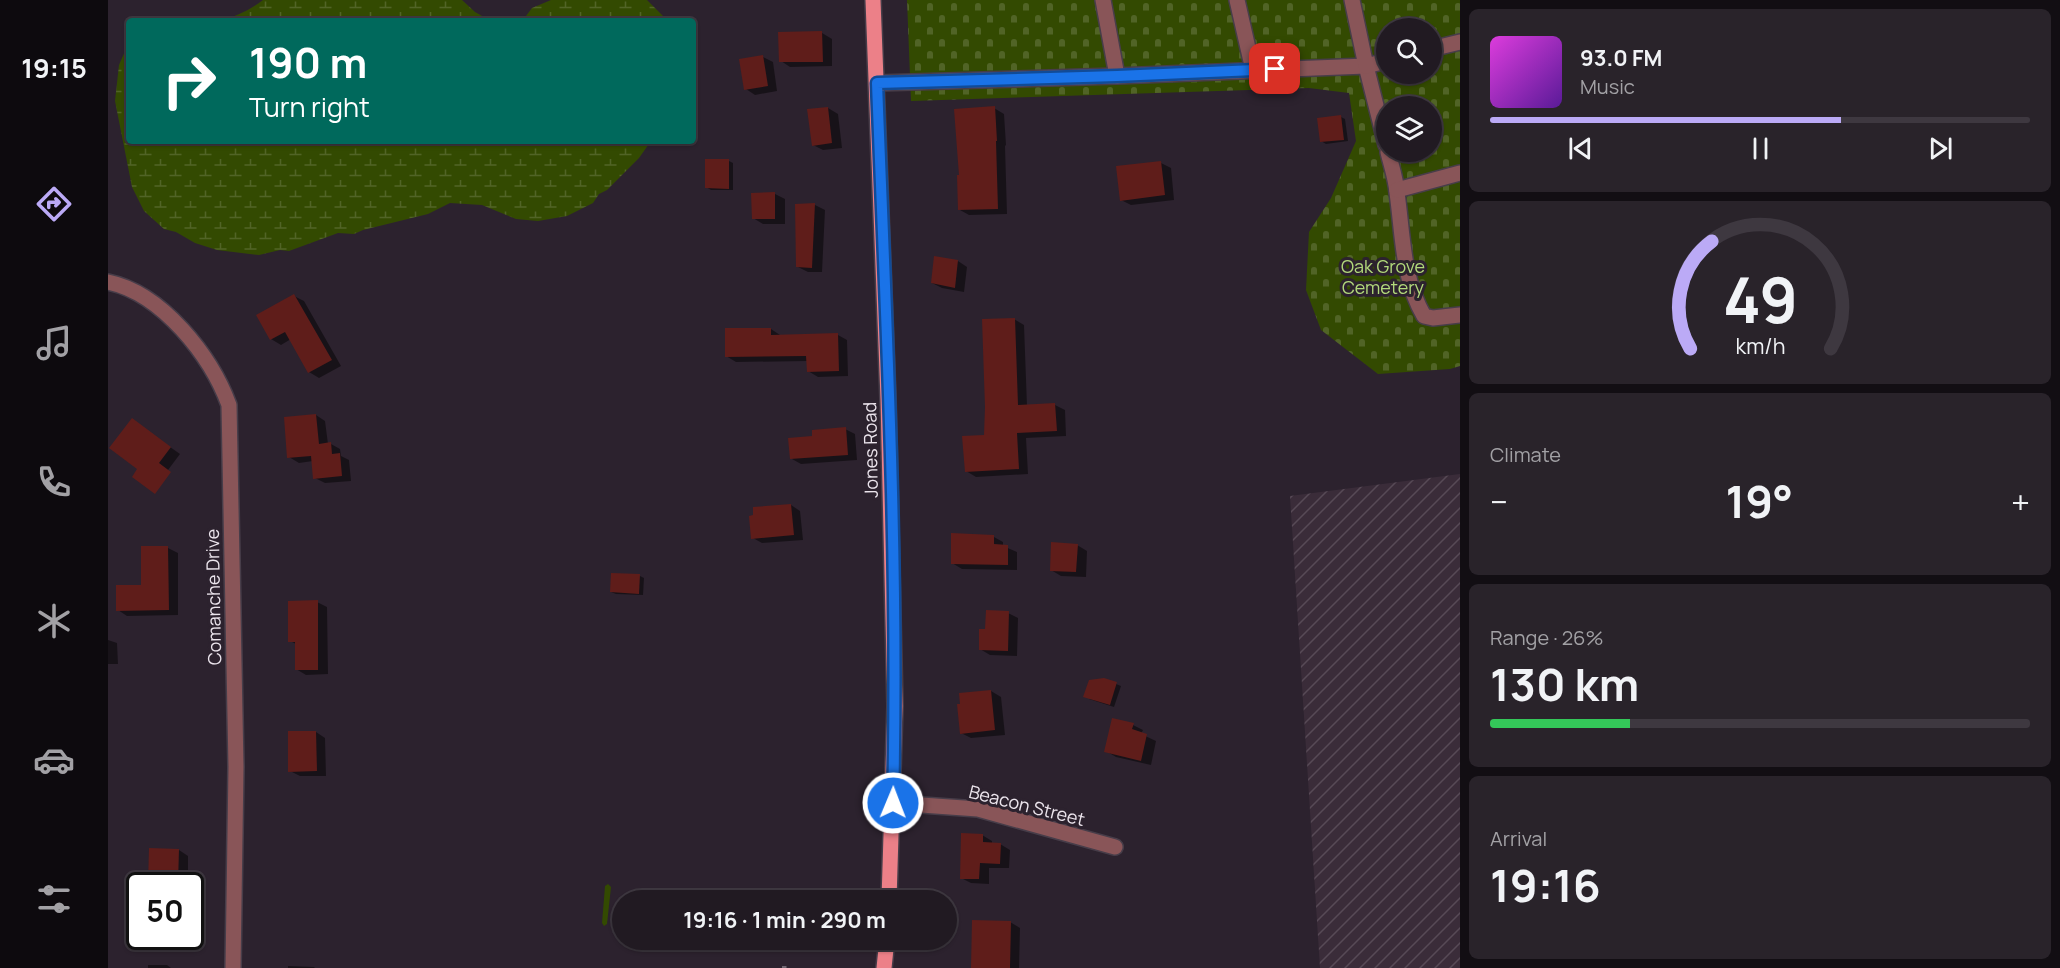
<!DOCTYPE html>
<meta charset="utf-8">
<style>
:root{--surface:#211a22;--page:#29232a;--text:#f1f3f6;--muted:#a2a1a5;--line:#3e3840;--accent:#bbaaf6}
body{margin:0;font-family:Manrope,sans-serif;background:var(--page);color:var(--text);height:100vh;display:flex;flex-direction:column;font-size:22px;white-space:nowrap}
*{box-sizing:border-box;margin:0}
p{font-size:20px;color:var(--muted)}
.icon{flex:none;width:33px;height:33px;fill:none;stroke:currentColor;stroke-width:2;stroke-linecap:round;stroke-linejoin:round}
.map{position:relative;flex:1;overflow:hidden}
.side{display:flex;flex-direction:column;gap:9px;padding:9px;background:#120e13;width:600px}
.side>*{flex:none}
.hud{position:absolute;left:18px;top:18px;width:570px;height:126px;border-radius:6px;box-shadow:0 2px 4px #0004,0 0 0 2px var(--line);background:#00695c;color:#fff;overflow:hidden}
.buttons{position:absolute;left:1268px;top:18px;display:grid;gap:12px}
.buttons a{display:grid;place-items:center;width:66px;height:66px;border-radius:50%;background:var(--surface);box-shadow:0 2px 4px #0004,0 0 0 2px var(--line);font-size:30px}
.speed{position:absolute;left:18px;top:872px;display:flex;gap:12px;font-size:30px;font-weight:700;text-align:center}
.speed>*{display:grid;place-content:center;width:78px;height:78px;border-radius:50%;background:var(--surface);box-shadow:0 2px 4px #0004,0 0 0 2px var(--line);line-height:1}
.speed .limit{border:3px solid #111;border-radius:9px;background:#fff;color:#111}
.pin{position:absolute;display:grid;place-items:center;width:51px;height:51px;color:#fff;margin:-26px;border-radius:12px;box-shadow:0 3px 9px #0006}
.me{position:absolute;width:66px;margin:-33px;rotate:1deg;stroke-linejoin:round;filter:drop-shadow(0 0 4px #0008)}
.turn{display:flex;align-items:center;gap:21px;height:126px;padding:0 24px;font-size:27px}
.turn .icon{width:78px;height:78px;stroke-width:2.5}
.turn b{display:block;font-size:42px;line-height:51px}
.big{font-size:45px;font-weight:700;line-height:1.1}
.side .card{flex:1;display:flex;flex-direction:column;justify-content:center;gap:9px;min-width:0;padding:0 21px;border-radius:9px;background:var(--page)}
.side .dial{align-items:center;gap:0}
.dial svg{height:156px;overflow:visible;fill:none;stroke:var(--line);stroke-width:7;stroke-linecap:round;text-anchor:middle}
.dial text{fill:var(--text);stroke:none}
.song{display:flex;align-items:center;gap:18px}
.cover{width:72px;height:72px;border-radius:9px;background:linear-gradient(135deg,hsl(300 70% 55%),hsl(270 70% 35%))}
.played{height:6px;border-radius:3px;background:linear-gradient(90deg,var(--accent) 65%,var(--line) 65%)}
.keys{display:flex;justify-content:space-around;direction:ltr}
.heat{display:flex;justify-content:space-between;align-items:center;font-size:33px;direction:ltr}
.charge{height:9px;border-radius:4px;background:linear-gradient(90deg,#34c759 26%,var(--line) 0)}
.trip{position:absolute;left:504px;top:890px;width:345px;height:60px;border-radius:30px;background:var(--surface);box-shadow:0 2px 4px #0004,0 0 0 2px var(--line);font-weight:700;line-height:60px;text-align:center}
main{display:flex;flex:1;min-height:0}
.menu{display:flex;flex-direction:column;width:108px;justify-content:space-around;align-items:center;background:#0d0a0e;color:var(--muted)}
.menu .icon{width:42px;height:42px}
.menu .active{color:var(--accent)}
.menu b{font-size:27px;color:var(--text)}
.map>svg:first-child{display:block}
.industrial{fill:url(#industrial-furrows)}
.grass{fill:#334a01}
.wetland{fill:url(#wetland-marsh)}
.cemetery{fill:url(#cemetery-stones);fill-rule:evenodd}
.shadow{fill:#0007}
.building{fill:#5f1d1a}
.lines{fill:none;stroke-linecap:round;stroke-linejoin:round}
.minor-casing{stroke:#473d49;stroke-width:18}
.major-casing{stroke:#473d49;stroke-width:18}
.path{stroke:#706772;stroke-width:4;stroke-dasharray:4.5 3;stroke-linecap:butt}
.minor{stroke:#895558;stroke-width:15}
.major{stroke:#ec8088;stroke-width:15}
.route-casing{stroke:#114b97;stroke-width:15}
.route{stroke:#1a73e8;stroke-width:10}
.labels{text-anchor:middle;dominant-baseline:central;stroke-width:6;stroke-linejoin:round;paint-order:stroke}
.park-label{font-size:18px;fill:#b2d97b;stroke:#2c222e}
.street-label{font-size:18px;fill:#ece5ed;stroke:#2c222e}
</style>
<main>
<nav class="menu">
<b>19:15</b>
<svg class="icon active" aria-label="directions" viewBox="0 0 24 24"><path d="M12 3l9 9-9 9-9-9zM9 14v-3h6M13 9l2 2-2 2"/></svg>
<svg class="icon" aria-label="music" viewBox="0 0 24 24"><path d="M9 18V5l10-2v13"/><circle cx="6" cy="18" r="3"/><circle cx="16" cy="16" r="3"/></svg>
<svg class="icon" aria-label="phone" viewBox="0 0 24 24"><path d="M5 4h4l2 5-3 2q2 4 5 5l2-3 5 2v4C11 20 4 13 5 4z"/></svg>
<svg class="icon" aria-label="climate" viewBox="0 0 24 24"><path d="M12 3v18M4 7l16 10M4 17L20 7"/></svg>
<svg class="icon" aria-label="car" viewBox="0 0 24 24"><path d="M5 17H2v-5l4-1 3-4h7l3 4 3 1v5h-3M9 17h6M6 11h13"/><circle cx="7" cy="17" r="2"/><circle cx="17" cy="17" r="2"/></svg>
<svg class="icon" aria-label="filters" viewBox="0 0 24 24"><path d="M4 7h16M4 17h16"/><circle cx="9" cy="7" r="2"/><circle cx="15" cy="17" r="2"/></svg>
</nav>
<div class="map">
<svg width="1352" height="968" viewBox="0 0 1352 968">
<defs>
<pattern id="industrial-furrows" width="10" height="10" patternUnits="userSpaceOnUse" patternTransform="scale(1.5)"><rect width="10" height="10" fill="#3a2c39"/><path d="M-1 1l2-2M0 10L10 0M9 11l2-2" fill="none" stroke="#574a56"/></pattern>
<pattern id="wetland-marsh" width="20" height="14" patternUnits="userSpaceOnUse" patternTransform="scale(1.5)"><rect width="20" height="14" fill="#334a01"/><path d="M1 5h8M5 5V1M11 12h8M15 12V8" fill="none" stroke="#516426"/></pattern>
<pattern id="cemetery-stones" width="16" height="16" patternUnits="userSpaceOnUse" patternTransform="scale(1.5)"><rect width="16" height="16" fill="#334a01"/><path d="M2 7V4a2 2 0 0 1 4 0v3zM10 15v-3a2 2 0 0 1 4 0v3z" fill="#516426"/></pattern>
</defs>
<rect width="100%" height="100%" fill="#2c222e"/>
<polygon class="industrial" points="1352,474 1352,968 1212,968 1182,496"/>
<polygon class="grass" points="500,884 503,887 499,924 496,926 494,923 497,886"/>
<g class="wetland">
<path d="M155,0H354L367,12L383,21H111C127,17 142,10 155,0Z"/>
<polygon points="443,0 539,0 560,21 409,21 418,16 424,8"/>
<polygon points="21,42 21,141 543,141 531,158 499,190 491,194 485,203 459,216 430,221 408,219 374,205 342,203 320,214 255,230 246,234 230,233 181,251 172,250 151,255 109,250 87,243 68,232 56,229 36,211 24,187 7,101 11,65"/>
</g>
<path class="cemetery" d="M799,0H1352V366L1342,369L1270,374L1213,330L1198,290L1201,232L1223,198L1248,141L1241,93L1201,88L803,101ZM1278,28H1323V74H1278ZM1278,106H1323V152H1278Z"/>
<g class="shadow">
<polygon points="714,33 724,39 724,66 682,67 673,61"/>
<polygon points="655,57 665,62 669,91 647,95 638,89"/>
<polygon points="720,108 730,114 734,148 715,150 705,145"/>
<polygon points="886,108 896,114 898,145 897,146 899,214 861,215 852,210"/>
<polygon points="1233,117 1237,119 1240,141 1218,144 1213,141"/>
<polygon points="621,161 625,163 625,190 603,190 598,187"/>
<polygon points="1053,163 1063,168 1066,200 1023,205 1013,200"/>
<polygon points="667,194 677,199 677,224 655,224 645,218"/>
<polygon points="689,205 707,205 717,210 714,272 700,272 690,267"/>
<polygon points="850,261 859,267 856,292 834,288 824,283"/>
<polygon points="186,296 196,301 233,366 211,378 201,372 183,339 173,345 163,339"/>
<polygon points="906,319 916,325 919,406 947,405 957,410 958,436 918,438 920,474 868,477 858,471 878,437"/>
<polygon points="663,329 672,335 730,335 739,340 740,376 710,377 700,371 700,361 628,362 618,356"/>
<polygon points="208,415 217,421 220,444 223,444 232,449 233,456 241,460 243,481 217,483 207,478 205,461 191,463 181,457"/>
<polygon points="24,420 72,454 51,482"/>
<polygon points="737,429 747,434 749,460 693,464 684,459 706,437"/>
<polygon points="683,505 692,511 695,540 654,543 645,538"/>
<polygon points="886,537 895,542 895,546 909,552 909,570 854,569 844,563"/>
<polygon points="969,545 979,551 978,577 953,576 943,570"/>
<polygon points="34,548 60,548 70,553 70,615 19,616 10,610 35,586"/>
<polygon points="532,576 536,578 535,595 508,594 503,592"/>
<polygon points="209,602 219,607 220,674 198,675 188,669 188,644 182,641"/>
<polygon points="900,613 910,618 909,656 882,655 872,649 879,631"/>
<polygon points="0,640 9,643 10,664 0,664"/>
<polygon points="1008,684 1013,686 1006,707 981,699"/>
<polygon points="883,691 893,697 897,735 863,738 853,733 853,694"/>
<polygon points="1025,725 1035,730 1033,734 1048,741 1043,765 1008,757 998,751"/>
<polygon points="208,732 217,738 218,776 192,776 182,771"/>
<polygon points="874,835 884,841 884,844 892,844 902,850 901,868 881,868 881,884 863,883 853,878"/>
<polygon points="71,850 80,856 80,885 42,885"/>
<polygon points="902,922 912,928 911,968 864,968"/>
<polygon points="40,965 59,965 63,968 40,968"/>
<polygon points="180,966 206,967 207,968 180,968"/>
</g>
<g class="building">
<polygon points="714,31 715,62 671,62 670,32"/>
<polygon points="655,55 660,86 636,90 631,59"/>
<polygon points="887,106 889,141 888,141 890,209 850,210 849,175 851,175 846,109"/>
<polygon points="720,107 724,143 704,146 699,109"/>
<polygon points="1233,115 1236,140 1212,142 1209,118"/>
<polygon points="597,159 621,159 621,189 597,188"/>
<polygon points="1053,161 1057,195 1012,201 1008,166"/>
<polygon points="667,192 667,219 644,219 643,193"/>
<polygon points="707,203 704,268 688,267 687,204"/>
<polygon points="826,256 850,260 847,288 823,283"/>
<polygon points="186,294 224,360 200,373 177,332 162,340 148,315"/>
<polygon points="907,318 910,405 947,403 949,431 909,433 911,469 857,472 854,436 876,435 877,407 874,319"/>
<polygon points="617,328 663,328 663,335 730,333 731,371 699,372 698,356 617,357"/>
<polygon points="208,414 211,444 223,442 224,454 232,453 234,476 205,479 203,456 179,458 176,417"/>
<polygon points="24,418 63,447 51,463 63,472 47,494 24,477 29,469 1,448"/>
<polygon points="738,427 740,455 682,459 680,438 704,436 704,430"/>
<polygon points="683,504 686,535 643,539 641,516 645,515 645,507"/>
<polygon points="843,533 886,535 886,544 900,545 900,565 843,564"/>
<polygon points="943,542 970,544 968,572 942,571"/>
<polygon points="33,546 60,546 61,610 8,611 8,585 33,585"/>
<polygon points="503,573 532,574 531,594 502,592"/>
<polygon points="210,600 210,670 187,670 187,642 180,642 180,601"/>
<polygon points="878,610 901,611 900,651 871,650 871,629 877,629"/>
<polygon points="996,678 1009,682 1002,705 975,697 981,680"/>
<polygon points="883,690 887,730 852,734 849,704 852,704 851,693"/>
<polygon points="1004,718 1026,723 1024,729 1039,734 1033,761 996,752"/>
<polygon points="180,731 208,731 209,771 180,772"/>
<polygon points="853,833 875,834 875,842 893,843 892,864 872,863 871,879 852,879"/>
<polygon points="41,848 71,849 70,885 40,885"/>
<polygon points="864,920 903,921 902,968 863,968"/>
</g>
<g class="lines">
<defs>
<g id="minor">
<polyline points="995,0 1009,76 1258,66 1278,145"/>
<polyline points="1129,0 1145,70"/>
<polyline points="1244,0 1258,66 1278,61"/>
<polyline points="1323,49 1352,42"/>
<polyline points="769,83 1009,76"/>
<path d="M1280,152C1283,165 1288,179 1289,193C1295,235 1294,278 1316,316L1325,318L1352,315"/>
<polyline points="1289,190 1352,173"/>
<path d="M0,282C54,293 103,356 121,405L128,767L125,968"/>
<polyline points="785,803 870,809 1007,847"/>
</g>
<g id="major">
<polyline points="765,0 780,399 787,706 781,900"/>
<polyline points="776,968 779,939"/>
</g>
</defs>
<use href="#minor" class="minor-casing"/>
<use href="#major" class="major-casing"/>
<g class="path">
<polyline points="676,942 715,946"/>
<polyline points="674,968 679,968"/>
</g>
<use href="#minor" class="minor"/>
<use href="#major" class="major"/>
</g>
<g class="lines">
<defs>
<path id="route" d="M785,803C791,563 778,322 769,83L1009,76L1167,69"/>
</defs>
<use href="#route" class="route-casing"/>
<use href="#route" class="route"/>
</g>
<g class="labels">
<g class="park-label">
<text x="1275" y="266">Oak Grove<tspan x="1275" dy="21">Cemetery</tspan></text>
</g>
<g class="street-label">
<text transform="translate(762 450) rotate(-91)">Jones Road</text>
<text transform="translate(105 597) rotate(-91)">Comanche Drive</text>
<text transform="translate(919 805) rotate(14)">Beacon Street</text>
</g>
</g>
</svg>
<div class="buttons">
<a><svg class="icon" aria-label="search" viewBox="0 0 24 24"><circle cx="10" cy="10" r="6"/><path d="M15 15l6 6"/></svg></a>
<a><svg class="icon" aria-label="layers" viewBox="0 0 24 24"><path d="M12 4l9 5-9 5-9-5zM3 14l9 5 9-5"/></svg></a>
</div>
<div class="speed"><div class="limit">50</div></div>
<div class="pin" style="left:1167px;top:69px;background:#d93025"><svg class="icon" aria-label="arrive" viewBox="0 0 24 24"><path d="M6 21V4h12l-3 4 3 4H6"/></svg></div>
<svg class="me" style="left:785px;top:803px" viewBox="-20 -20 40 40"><circle r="17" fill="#1a73e8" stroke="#fff" stroke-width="3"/><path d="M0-11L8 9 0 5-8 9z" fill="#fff"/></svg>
<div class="trip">19:16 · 1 min · 290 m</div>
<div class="hud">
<div class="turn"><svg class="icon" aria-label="right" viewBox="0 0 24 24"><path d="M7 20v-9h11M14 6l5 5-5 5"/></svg><div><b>190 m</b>Turn right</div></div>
</div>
</div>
<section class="side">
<div class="card">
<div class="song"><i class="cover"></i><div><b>93.0 FM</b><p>Music</p></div></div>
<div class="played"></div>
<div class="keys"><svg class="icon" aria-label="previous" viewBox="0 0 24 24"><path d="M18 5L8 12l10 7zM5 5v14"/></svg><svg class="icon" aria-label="pause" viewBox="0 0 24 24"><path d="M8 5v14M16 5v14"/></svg><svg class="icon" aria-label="next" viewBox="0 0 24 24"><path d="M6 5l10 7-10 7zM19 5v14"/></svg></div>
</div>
<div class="card dial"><svg viewBox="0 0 100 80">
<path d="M14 69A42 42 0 1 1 86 69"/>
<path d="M14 69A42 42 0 0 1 25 14" stroke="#bbaaf6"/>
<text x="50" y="56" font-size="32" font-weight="700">49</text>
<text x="50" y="72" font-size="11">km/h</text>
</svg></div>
<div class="card"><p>Climate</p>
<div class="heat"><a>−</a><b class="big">19°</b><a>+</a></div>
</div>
<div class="card"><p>Range · 26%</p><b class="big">130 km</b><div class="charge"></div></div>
<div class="card"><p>Arrival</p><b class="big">19:16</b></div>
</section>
</main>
